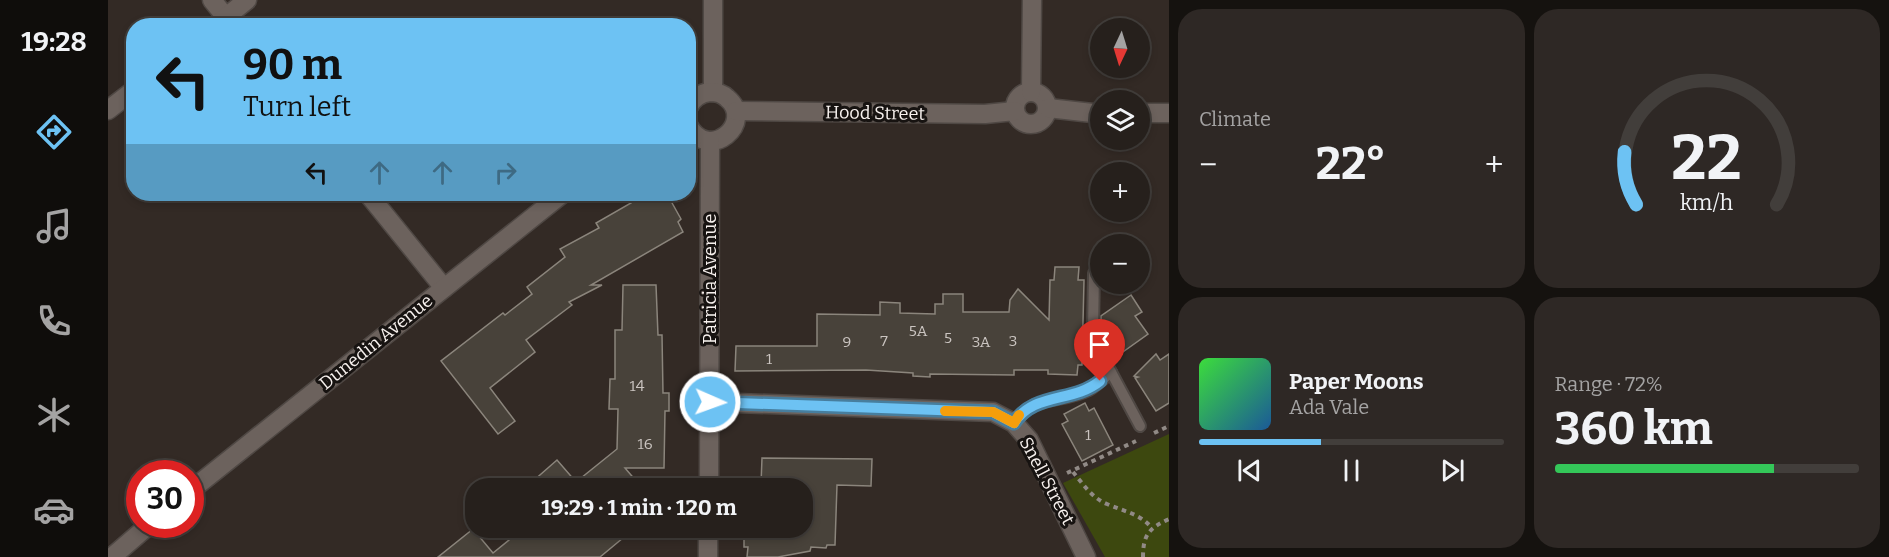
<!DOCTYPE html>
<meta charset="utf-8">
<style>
:root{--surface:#26201c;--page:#2e2825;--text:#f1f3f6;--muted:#a4a3a3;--line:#423e3b;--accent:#6dc2f3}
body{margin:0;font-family:Bitter,serif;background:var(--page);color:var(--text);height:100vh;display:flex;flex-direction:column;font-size:22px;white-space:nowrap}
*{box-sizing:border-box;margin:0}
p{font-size:20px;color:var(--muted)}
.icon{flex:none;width:33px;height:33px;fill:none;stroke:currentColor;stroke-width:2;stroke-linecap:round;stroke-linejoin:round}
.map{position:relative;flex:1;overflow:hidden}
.sheet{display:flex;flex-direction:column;gap:9px;padding:9px;background:#15120f;width:720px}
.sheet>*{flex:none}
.top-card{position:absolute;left:18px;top:18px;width:570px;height:183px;border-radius:24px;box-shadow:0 3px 9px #0003,0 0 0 2px var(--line);background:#6dc2f3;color:#111;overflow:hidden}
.needle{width:39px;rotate:184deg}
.controls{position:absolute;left:982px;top:18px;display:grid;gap:12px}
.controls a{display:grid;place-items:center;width:60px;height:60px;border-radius:50%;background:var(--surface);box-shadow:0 3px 9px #0003,0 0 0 2px var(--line);font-size:30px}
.speed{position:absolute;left:18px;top:460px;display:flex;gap:12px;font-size:30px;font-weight:700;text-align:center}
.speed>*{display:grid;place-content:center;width:78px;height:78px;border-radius:50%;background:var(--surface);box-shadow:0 3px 9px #0003,0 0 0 2px var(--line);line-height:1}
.speed .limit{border:9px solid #d22;background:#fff;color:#111}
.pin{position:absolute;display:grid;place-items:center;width:51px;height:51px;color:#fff;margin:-62px -26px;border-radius:50% 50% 50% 0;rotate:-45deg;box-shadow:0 0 6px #0007}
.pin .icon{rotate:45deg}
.me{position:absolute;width:66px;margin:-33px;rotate:92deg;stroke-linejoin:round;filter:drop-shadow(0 0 4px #0008)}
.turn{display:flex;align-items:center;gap:21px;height:126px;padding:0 18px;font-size:27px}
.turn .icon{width:78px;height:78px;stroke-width:2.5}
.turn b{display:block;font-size:42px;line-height:51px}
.lanes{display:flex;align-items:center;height:57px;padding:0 18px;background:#0003;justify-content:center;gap:30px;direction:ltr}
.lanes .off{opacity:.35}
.big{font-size:45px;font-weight:700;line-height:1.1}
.sheet .card{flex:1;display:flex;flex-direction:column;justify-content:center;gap:9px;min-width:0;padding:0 21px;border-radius:24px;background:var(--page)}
.sheet .dial{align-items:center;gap:0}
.dial svg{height:156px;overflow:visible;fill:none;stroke:var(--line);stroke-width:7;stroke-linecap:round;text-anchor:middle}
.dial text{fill:var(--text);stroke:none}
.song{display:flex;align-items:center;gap:18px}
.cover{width:72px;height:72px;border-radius:9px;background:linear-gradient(135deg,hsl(120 70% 55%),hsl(210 70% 35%))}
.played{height:6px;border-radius:3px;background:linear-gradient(90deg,var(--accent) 40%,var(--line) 40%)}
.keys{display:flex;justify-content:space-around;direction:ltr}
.heat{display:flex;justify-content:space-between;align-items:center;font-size:33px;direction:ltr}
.charge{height:9px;border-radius:4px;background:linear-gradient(90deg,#34c759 72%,var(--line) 0)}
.sheet .tiles{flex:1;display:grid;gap:9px;grid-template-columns:repeat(2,1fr)}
.trip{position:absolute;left:357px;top:478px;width:348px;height:60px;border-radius:24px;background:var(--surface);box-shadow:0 3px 9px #0003,0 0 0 2px var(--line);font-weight:700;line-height:60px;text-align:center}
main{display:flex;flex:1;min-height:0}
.dock{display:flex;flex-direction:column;width:108px;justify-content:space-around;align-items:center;background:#0f0d0b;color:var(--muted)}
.dock .icon{width:42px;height:42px}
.dock .on{color:var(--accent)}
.dock b{font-size:27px;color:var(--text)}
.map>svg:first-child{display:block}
.green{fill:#3d480f}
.building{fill:#48423a;stroke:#8b857c;stroke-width:1.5}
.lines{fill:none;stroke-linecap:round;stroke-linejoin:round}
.lane-casing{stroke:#4f4844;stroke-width:14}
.street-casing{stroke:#4f4844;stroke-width:21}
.path{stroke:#918a86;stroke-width:4;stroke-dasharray:4.5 4.5;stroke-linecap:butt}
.lane{stroke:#6c625d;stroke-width:10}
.street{stroke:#6c625d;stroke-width:18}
.route-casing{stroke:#477e9e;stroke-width:15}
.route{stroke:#6dc2f3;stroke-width:10}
.slow{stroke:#f59e0b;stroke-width:10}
.labels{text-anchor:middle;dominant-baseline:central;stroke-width:6;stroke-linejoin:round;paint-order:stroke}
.number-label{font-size:15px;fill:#cbc5c1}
.street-label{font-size:18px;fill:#f7f1ee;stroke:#171311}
</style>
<main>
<nav class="dock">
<b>19:28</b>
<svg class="icon on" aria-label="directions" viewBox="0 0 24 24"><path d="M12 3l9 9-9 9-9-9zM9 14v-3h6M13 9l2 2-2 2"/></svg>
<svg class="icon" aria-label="music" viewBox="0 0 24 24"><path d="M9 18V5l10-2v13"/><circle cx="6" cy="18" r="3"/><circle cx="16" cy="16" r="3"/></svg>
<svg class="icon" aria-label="phone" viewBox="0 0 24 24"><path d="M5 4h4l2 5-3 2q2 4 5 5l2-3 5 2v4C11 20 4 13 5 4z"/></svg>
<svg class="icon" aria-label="climate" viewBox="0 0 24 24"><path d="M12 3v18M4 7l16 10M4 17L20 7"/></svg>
<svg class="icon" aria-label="car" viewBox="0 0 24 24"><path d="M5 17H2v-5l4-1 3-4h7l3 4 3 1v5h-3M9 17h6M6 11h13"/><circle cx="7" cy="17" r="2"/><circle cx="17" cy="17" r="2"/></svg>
</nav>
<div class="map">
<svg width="1061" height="557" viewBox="0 0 1061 557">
<rect width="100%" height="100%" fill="#332a25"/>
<polygon class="green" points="1061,434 1061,557 997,557 955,483"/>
<g class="building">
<polygon points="518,194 559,194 573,219 570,222 575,232 483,285 494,285 461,302 464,305 418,340 427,352 382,388 407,421 390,434 333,361 395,313 397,315 424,294 419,287 457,257 452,249 491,228 488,223 523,203"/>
<polygon points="947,267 971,267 970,280 976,280 974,365 970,365 969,375 940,374 940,370 906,370 906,375 822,374 822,377 805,376 805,373 758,370 627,371 628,346 709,346 709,314 772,315 772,302 792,303 792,313 827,314 827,304 835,304 835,294 855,294 855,312 901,312 902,300 910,289 941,320 942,280 946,280"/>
<polygon points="515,285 548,285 550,335 554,335 555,393 561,393 561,411 557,411 556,468 517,468 535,489 416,489 449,460 468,482 509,449 510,409 501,409 502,379 507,379 507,330 514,330"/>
<polygon points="1023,295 1034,312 1027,316 1040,334 1012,354 993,326 993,316"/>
<polygon points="1048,354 1052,360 1061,354 1061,403 1048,411 1027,378 1030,377 1026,376"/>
<polygon points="977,403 981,411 986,408 1005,445 974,461 954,424 960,421 956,414"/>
<polygon points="654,458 764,459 763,486 729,485 727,545 719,545 718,548 703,547 702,551 670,557 639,557 640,547 636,547 636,530 694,530 694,485 653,484"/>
<polygon points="416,528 507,528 515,538 492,557 330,557 365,529 385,553"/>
</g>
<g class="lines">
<defs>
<g id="lane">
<polyline points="986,273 985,330 988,344 1032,426"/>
<path d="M906,423C925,394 953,404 981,390C988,386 996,378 1003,372"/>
</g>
<g id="street">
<polyline points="104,0 125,26"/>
<polyline points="107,26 139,0"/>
<circle cx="923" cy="108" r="16"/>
<polyline points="605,92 605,0"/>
<polyline points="923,92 924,0"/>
<path d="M580,108C584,99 592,93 602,92C608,92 614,93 619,98C648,122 601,164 580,125"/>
<polyline points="940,108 993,114"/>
<polyline points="0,110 26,90"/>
<polyline points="628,111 877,114 907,111"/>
<polyline points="1032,113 1061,113"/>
<polyline points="260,194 336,288"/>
<polyline points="602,402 885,412 906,423 921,440 978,557"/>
<polyline points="601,489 602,141"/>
<polyline points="82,491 454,194"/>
<polyline points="4,557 41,525"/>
<polyline points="600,557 600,528"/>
</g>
</defs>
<use href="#lane" class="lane-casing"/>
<use href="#street" class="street-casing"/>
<g class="path">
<polyline points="1046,433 1061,426"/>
<path d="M965,472C975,484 984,498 999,504C1017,512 1031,513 1044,528"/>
<polyline points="959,473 1028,441"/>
<path d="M1035,557C1035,535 1041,528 1061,519"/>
</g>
<use href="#lane" class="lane"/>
<use href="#street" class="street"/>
</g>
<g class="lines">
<defs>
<path id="route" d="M602,402L885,412L906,423C926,392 965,403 992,381"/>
</defs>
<use href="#route" class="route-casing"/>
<use href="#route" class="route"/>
<polyline class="slow" points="837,411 885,412 906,423 911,415"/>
</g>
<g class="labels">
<g class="number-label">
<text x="810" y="331">5A</text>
<text x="840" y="338">5</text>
<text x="776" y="341">7</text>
<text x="905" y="341">3</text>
<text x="739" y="342">9</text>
<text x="873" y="342">3A</text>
<text x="661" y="359">1</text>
<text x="529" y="386">14</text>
<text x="980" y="435">1</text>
<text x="537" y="444">16</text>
</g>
<g class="street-label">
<text transform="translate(767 113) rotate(1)">Hood Street</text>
<text transform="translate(602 279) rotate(-90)">Patricia Avenue</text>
<text transform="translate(268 342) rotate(-39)">Dunedin Avenue</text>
<text transform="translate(939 481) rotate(62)">Snell Street</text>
</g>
</g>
</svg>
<div class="controls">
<a><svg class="needle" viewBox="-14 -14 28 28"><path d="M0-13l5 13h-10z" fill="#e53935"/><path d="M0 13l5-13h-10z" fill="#a4a3a3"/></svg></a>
<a><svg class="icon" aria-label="layers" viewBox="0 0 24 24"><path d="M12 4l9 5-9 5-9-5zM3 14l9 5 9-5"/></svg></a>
<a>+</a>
<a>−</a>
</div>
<div class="speed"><div class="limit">30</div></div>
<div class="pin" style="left:992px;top:381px;background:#d93025"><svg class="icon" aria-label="arrive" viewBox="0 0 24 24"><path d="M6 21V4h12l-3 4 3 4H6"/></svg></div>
<svg class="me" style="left:602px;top:402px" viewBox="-20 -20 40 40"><circle r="17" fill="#6dc2f3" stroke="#fff" stroke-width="3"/><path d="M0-11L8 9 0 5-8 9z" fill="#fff"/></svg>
<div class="trip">19:29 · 1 min · 120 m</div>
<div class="top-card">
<div class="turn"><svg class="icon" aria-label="left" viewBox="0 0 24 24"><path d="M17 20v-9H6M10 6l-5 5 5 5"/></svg><div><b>90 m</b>Turn left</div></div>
<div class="lanes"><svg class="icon" aria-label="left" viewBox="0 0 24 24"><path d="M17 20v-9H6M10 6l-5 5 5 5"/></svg><svg class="icon off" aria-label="ahead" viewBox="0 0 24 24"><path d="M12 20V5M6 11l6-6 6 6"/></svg><svg class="icon off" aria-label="ahead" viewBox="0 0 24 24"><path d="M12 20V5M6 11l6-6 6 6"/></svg><svg class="icon off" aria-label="right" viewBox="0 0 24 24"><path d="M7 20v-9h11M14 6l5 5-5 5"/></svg></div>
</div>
</div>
<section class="sheet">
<div class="tiles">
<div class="card"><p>Climate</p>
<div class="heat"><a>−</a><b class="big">22°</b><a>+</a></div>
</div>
<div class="card dial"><svg viewBox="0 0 100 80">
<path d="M14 69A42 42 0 1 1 86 69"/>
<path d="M14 69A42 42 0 0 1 8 42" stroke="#6dc2f3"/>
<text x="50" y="56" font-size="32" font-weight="700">22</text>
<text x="50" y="72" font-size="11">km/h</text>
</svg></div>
<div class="card">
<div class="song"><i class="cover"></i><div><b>Paper Moons</b><p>Ada Vale</p></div></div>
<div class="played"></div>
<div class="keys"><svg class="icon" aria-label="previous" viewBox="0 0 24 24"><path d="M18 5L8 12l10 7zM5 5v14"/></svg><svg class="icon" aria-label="pause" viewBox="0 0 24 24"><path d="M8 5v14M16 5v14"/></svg><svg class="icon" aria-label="next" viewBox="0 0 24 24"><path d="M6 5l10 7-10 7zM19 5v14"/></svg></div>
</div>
<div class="card"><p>Range · 72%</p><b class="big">360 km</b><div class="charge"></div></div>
</div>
</section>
</main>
